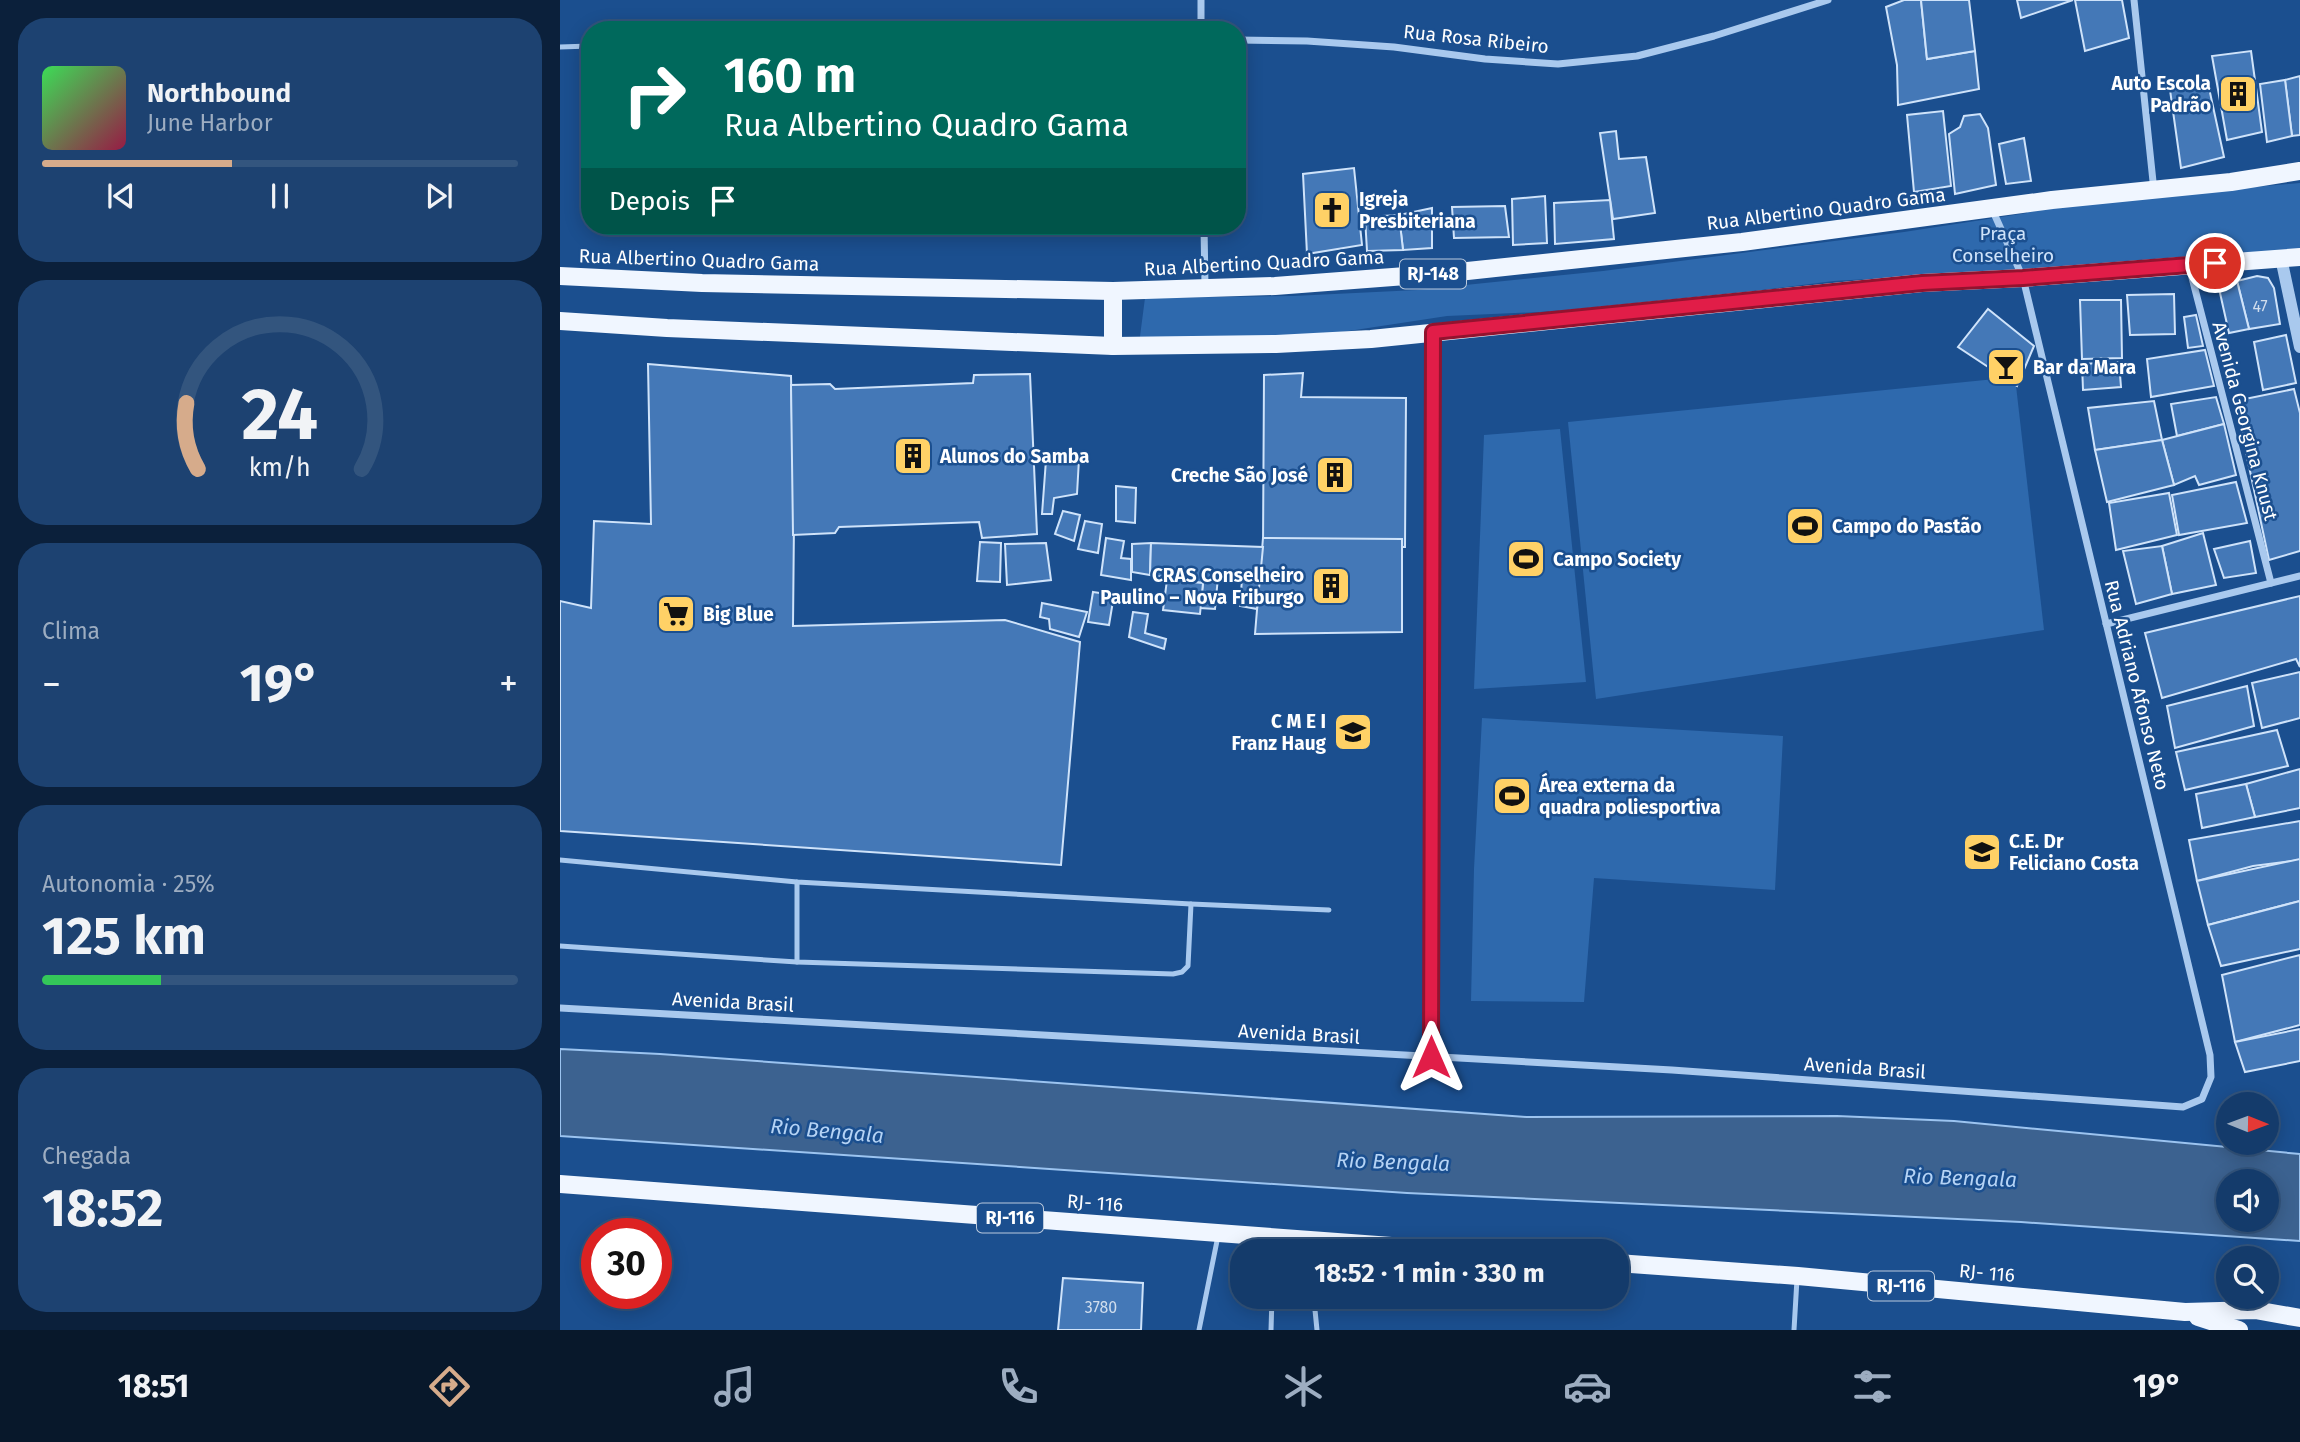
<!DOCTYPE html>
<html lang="pt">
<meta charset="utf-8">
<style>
:root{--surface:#143b6b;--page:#1d4271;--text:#f1f3f6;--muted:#9dadc1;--line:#33557e;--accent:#d6ab8b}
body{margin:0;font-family:"Fira Sans",sans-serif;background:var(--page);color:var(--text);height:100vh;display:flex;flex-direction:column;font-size:26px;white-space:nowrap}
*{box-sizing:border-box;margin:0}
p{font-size:23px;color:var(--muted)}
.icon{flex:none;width:38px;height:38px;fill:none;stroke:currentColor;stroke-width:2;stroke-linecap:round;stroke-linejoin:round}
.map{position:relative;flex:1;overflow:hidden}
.details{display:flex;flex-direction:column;gap:18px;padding:18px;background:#0b203b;width:560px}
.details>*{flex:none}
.hud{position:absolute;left:21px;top:21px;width:665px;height:214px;border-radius:28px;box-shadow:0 4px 18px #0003,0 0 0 2px var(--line);background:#00695c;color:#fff;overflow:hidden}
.needle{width:46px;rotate:91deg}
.buttons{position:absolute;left:1656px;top:1092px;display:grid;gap:14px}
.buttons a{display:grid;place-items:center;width:63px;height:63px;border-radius:50%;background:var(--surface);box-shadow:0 4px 18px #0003,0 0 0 2px var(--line);font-size:35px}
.speed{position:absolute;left:21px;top:1218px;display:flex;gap:14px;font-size:35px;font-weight:700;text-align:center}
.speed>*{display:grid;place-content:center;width:91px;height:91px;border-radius:50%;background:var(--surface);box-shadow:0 4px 18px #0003,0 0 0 2px var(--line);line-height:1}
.speed .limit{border:10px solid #d22;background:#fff;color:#111}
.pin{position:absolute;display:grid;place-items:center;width:60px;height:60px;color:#fff;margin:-30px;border:4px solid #fff;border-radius:50%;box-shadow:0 2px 7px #0007}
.me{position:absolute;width:77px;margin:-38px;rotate:0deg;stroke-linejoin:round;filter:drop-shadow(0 0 5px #0008)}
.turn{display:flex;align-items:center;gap:24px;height:147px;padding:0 28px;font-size:32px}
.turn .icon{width:91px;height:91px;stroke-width:2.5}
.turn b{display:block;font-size:49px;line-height:60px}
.then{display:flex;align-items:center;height:66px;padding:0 28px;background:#0003;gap:14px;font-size:26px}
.big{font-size:52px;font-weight:700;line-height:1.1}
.details .card{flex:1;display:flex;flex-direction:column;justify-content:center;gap:10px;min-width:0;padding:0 24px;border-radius:28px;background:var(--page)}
.details .dial{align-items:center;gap:0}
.dial svg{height:182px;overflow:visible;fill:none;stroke:var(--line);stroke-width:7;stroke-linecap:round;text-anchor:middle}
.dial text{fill:var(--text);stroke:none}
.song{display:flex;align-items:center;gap:21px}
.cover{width:84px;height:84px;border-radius:10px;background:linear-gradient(135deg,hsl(130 70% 55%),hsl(340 70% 35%))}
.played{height:7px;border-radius:4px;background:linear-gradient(90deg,var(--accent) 40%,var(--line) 40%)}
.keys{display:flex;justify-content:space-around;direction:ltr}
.heat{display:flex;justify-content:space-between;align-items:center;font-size:38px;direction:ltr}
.charge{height:10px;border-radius:5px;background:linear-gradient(90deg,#34c759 25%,var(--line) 0)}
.trip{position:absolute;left:670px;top:1239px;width:399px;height:70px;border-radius:28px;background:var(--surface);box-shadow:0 4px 18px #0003,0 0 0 2px var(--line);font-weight:700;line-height:70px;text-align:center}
.tab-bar{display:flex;height:112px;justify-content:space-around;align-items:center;background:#08182b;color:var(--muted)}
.tab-bar .icon{width:49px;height:49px}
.tab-bar .active{color:var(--accent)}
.tab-bar b{font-size:32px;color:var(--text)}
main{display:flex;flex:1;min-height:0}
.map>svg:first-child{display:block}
.green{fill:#2e69ad}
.water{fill:#3c6290;stroke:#9cc4f0;stroke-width:2;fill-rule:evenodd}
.building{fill:#4478b7;stroke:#cfe3fa;stroke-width:2}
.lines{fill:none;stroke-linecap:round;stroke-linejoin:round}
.service{stroke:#a9c9ee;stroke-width:5}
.minor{stroke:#a9c9ee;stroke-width:7}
.tertiary{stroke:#a9c9ee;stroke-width:12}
.primary{stroke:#f0f6ff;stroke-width:18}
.route-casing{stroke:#92132f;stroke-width:18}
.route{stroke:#e11d48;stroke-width:12}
.labels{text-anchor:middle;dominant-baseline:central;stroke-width:5;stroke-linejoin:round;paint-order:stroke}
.number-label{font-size:16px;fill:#d0dded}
.shield{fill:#1b4f8f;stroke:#bbcadd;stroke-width:2}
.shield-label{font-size:18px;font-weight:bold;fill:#fff}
.street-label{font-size:19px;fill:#fff;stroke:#1b4f8f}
.poi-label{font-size:19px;font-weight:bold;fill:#fff;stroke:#1b4f8f;text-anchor:start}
.park-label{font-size:19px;fill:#cfe3fa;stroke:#1b4f8f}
.water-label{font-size:21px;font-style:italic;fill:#b5d3f5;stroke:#1b4f8f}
</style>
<main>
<section class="details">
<div class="card">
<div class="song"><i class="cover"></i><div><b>Northbound</b><p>June Harbor</p></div></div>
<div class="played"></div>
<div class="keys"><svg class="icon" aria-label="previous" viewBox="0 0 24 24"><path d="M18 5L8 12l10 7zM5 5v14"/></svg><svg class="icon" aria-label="pause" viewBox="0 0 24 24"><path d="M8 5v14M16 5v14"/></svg><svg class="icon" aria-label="next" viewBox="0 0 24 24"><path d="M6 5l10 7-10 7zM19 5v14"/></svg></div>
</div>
<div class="card dial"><svg viewBox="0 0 100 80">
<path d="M14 69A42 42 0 1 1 86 69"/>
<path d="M14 69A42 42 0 0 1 9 40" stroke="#d6ab8b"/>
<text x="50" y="56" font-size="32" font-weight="700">24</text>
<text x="50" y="72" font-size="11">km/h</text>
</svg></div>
<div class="card"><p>Clima</p>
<div class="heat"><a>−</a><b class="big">19°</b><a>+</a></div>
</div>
<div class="card"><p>Autonomia · 25%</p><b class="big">125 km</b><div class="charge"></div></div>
<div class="card"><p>Chegada</p><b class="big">18:52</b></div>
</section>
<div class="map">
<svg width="1740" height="1330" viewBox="0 0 1740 1330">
<rect width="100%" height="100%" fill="#1b4f8f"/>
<g class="green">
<polygon points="1740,183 1740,249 1478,269 1274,281 1089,304 980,312 887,316 736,339 579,344 585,298 733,296 857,290 1043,271 1344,232 1467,213 1466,207"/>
<polygon points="1455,377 1484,630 1036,699 1008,422"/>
<polygon points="1000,429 1026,682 914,689 924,435"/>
<polygon points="922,718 1223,736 1215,890 1034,878 1024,1002 911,1001 914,869"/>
</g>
<path class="water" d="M0,1049L100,1054L966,1117L1277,1116L1394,1121L1740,1154V1241L1461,1222L847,1193L0,1136ZM1668,1181H1706V1220H1668Z"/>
<g class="building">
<polygon points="1344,0 1361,0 1367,59 1415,51 1419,89 1338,105 1337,65 1326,7"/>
<polygon points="1361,0 1409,0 1415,51 1367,59"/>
<polygon points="1457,0 1513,0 1461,18"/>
<polygon points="1515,0 1562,0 1569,38 1525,51"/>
<polygon points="1691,51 1702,132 1667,140 1652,56"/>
<polygon points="1740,76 1740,135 1732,136 1725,80"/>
<polygon points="1725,80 1732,136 1707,142 1700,84"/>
<polygon points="1649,88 1664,157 1621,168 1610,90"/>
<polygon points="1383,111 1391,186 1354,192 1347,115"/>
<polygon points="1420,114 1428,128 1436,185 1395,194 1389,134 1400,127 1404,116"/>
<polygon points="1056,131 1059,159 1086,157 1095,213 1053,219 1040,133"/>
<polygon points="1464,138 1471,181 1446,184 1439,144"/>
<polygon points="794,168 802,245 747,254 743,174"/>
<polygon points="985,196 987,243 953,245 952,199"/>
<polygon points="1050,200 1054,239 995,244 994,203"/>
<polygon points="945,206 949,237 894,238 892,207"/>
<polygon points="872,208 872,248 843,250 839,215"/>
<polygon points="839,215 843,250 807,251 805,217"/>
<polygon points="1697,276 1708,278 1714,288 1720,324 1689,329 1677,281"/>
<polygon points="1677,281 1689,329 1669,333 1658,284"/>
<polygon points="1614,294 1615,334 1570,335 1567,295"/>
<polygon points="1520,300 1561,300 1562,358 1522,359"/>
<polygon points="1428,309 1474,346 1457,386 1398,347"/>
<polygon points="1636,315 1643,346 1628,348 1624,317"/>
<polygon points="1726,335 1736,383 1703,390 1694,342"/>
<polygon points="1645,350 1654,386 1591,397 1587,359"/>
<polygon points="1559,362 1561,387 1523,390 1522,364"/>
<polygon points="88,364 231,376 234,521 233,626 445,620 520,642 501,865 0,831 0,601 31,608 34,521 91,524"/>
<polygon points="743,373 741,397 846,398 845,547 703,547 704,375"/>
<polygon points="470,374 477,534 422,538 419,522 279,527 275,533 233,535 231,385 270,384 275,389 413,383 414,375"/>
<polygon points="1734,389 1740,413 1740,551 1709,560 1675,401"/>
<polygon points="1656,397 1664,424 1617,436 1611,404"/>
<polygon points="1594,401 1602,440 1535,450 1528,408"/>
<polygon points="1664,424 1676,475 1639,485 1635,476 1614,485 1602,440"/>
<polygon points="1602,440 1614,485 1547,502 1535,450"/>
<polygon points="519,459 517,494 494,498 492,514 482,514 486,460"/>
<polygon points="1676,482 1687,523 1619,535 1612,495"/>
<polygon points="556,486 576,488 575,523 556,521"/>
<polygon points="1609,493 1617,535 1556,550 1549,503"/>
<polygon points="503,511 520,515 514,541 495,534"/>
<polygon points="525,521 542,524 538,553 518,549"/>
<polygon points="1643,533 1656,585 1612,594 1602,546"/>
<polygon points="546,538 564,541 561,558 571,559 571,580 541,575"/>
<polygon points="703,538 842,539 842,632 695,634"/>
<polygon points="1690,541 1696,573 1664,578 1654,549"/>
<polygon points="420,542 441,543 440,582 417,581"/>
<polygon points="486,543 491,580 447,585 445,544"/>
<polygon points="591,543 590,575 572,572 572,544"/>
<polygon points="591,543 703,547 697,609 680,606 682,579 658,577 655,609 640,608 643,583 590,575"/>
<polygon points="1602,546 1612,594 1576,604 1563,551"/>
<polygon points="607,580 643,583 640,614 603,610"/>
<polygon points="533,592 554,595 549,625 528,622"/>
<polygon points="1740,596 1740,667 1736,659 1602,698 1585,633"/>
<polygon points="482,603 527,612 519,637 490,629 489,619 480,617"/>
<polygon points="573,612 588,614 585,633 606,639 604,649 569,637"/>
<polygon points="1740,672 1740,718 1702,728 1692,683"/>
<polygon points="1687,686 1694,726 1615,748 1607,706"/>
<polygon points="1717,730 1728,766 1625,790 1616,752"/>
<polygon points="1740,769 1740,808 1695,817 1686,784"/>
<polygon points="1686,784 1695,817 1642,828 1636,794"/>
<polygon points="1740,821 1740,860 1693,866 1637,881 1629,840"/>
<polygon points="1740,859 1740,901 1648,925 1637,881"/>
<polygon points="1740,901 1740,949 1661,966 1648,925"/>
<polygon points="1740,955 1740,1025 1675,1042 1662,975"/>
<polygon points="1740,1029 1740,1061 1685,1072 1675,1042"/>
<polygon points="503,1278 583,1283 581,1330 498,1330"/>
</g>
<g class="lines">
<g class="service">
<polyline points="0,47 30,46"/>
<polyline points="0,860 237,882 631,904 769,910"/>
<polyline points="237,882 237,962"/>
<polyline points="0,946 237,962 613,974 622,972 628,966 631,904"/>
<polyline points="712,1298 749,1305 755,1310 757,1330"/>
<polyline points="639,1330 658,1236"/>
<polyline points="711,1330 712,1297"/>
<polyline points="1234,1330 1237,1279"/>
</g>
<g class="minor">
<polyline points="641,0 641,30"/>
<polyline points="1574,0 1594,191"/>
<polyline points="677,40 747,41 834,47 925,59 998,64 1077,56 1154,36 1268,0"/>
<polyline points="644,226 645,286"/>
<polyline points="1629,266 1711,583"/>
<polyline points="1546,624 1740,576"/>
<polyline points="0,1008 1112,1070 1623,1107 1642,1099 1651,1077 1650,1055 1463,278 1432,209"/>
<polyline points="871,1057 873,333"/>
</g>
<polyline class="tertiary" points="1721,258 1740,347"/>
<g class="primary">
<polyline points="0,276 142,283 553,291 715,286 898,272 1182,242 1492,200 1671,182 1740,171"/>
<polyline points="0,321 107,328 553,346 716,344 811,339 1362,283 1463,278 1740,257"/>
<polyline points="553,346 553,291"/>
<polyline points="0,1184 899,1251"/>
<polyline points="1057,1263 1238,1276 1625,1312 1695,1310 1740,1318"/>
<polyline points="1638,1317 1679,1330"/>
</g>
</g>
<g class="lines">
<defs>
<polyline id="route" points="871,1057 873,332 1362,283 1463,278 1655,263"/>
</defs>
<use href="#route" class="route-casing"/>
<use href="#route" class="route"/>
</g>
<defs>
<symbol id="building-square" viewBox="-11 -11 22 22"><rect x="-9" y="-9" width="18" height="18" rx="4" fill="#ffd166" stroke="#1b4f8f"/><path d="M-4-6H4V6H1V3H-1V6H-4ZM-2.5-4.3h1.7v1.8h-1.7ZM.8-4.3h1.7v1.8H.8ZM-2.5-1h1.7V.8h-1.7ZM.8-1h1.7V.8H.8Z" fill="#111"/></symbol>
<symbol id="church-square" viewBox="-11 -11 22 22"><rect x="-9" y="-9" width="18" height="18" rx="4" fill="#ffd166" stroke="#1b4f8f"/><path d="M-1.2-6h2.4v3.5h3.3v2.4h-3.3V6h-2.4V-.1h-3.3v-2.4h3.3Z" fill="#111"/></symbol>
<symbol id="bar-square" viewBox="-11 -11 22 22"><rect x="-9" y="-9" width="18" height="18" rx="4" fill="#ffd166" stroke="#1b4f8f"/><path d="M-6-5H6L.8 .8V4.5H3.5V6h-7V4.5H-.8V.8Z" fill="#111"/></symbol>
<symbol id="stadium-square" viewBox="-11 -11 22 22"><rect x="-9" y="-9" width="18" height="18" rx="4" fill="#ffd166" stroke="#1b4f8f"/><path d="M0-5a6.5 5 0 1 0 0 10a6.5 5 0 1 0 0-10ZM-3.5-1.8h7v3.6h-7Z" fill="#111"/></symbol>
<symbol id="supermarket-square" viewBox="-11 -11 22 22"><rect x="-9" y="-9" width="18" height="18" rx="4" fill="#ffd166" stroke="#1b4f8f"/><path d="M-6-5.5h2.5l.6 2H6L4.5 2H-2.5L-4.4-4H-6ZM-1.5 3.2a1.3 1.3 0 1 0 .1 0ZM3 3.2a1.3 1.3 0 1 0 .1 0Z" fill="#111"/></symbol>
<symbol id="school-square" viewBox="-11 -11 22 22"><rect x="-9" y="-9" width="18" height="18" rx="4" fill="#ffd166" stroke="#1b4f8f"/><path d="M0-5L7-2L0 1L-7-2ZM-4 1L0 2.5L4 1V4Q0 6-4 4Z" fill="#111"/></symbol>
</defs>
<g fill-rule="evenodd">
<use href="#building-square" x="1656" y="72" width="44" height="44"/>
<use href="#church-square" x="750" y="188" width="44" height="44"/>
<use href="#bar-square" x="1424" y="345" width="44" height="44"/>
<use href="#building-square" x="331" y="434" width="44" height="44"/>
<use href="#building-square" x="753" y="453" width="44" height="44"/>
<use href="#stadium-square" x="1223" y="504" width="44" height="44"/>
<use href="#stadium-square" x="944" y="537" width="44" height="44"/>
<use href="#building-square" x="749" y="564" width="44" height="44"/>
<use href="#supermarket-square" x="94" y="592" width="44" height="44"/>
<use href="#school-square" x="771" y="710" width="44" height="44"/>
<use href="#stadium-square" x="930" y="774" width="44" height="44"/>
<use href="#school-square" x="1400" y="830" width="44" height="44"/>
</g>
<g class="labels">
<g class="number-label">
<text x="1700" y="306">47</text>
<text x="541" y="1307">3780</text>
</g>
<g class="shield">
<rect x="840" y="259.5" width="66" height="29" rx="5"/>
<rect x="417" y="1203.5" width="66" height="29" rx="5"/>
<rect x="1308" y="1271.5" width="66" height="29" rx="5"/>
</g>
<g class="shield-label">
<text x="873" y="274">RJ-148</text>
<text x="450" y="1218">RJ-116</text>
<text x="1341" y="1286">RJ-116</text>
</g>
<g class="street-label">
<text transform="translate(916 39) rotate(6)">Rua Rosa Ribeiro</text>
<text transform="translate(1266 209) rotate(-7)">Rua Albertino Quadro Gama</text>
<text transform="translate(139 260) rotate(2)">Rua Albertino Quadro Gama</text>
<text transform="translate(704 263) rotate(-3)">Rua Albertino Quadro Gama</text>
<text transform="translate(1685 421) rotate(75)">Avenida Georgina Knust</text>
<text transform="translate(1577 685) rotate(76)">Rua Adriano Afonso Neto</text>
<text transform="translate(173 1002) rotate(3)">Avenida Brasil</text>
<text transform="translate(739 1034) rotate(3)">Avenida Brasil</text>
<text transform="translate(1305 1068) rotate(4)">Avenida Brasil</text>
<text transform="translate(535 1203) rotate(4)">RJ- 116</text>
<text transform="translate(1427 1273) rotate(5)">RJ- 116</text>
</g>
<g class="poi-label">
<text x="1651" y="83" text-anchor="end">Auto Escola<tspan x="1651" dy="22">Padrão</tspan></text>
<text x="799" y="199">Igreja<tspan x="799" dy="22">Presbiteriana</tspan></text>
<text x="1473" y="367">Bar da Mara</text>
<text x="380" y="456">Alunos do Samba</text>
<text x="748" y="475" text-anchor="end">Creche São José</text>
<text x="1272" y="526">Campo do Pastão</text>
<text x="993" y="559">Campo Society</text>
<text x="744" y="575" text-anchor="end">CRAS Conselheiro<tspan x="744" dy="22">Paulino – Nova Friburgo</tspan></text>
<text x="143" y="614">Big Blue</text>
<text x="766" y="721" text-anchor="end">C M E I<tspan x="766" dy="22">Franz Haug</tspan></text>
<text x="979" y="785">Área externa da<tspan x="979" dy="22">quadra poliesportiva</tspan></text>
<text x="1449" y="841">C.E. Dr<tspan x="1449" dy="22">Feliciano Costa</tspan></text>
</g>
<g class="park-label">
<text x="1443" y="233">Praça<tspan x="1443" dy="22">Conselheiro</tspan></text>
</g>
<g class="water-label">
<text transform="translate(267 1131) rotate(5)">Rio Bengala</text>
<text transform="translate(833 1162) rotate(2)">Rio Bengala</text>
<text transform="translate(1400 1178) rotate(2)">Rio Bengala</text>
</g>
</g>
</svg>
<div class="buttons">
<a><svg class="needle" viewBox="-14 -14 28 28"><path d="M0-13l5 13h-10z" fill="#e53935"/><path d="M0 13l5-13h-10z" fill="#9dadc1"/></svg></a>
<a><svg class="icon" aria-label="sound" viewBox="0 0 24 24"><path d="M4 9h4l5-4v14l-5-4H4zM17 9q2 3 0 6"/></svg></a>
<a><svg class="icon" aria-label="search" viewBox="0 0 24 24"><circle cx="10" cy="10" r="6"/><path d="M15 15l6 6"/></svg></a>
</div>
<div class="speed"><div class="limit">30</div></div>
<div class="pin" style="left:1655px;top:263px;background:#d93025"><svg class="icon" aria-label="arrive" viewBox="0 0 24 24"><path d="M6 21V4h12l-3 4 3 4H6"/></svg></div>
<svg class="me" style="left:871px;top:1057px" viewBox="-20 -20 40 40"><path d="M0-17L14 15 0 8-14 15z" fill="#e11d48" stroke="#fff" stroke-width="4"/></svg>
<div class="trip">18:52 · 1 min · 330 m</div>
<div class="hud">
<div class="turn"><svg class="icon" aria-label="right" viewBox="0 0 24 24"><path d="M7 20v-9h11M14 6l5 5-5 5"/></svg><div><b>160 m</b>Rua Albertino Quadro Gama</div></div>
<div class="then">Depois<svg class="icon" aria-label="arrive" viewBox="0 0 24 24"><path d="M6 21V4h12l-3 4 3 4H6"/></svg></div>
</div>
</div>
</main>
<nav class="tab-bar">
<b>18:51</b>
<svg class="icon active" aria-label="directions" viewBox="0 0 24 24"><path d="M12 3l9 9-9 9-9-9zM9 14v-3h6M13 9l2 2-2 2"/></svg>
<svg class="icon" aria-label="music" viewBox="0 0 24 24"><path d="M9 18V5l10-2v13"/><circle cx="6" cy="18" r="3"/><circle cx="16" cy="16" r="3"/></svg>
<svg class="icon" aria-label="phone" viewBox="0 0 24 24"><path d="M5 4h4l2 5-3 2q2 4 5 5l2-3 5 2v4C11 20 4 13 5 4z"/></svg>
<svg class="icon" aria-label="climate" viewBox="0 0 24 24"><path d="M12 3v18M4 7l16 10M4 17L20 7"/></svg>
<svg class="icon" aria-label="car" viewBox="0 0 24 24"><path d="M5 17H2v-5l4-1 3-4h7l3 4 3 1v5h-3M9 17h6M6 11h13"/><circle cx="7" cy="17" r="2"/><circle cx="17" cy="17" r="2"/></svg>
<svg class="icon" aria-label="filters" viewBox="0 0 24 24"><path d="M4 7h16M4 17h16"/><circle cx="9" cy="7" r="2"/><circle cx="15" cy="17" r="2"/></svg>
<b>19°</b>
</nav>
